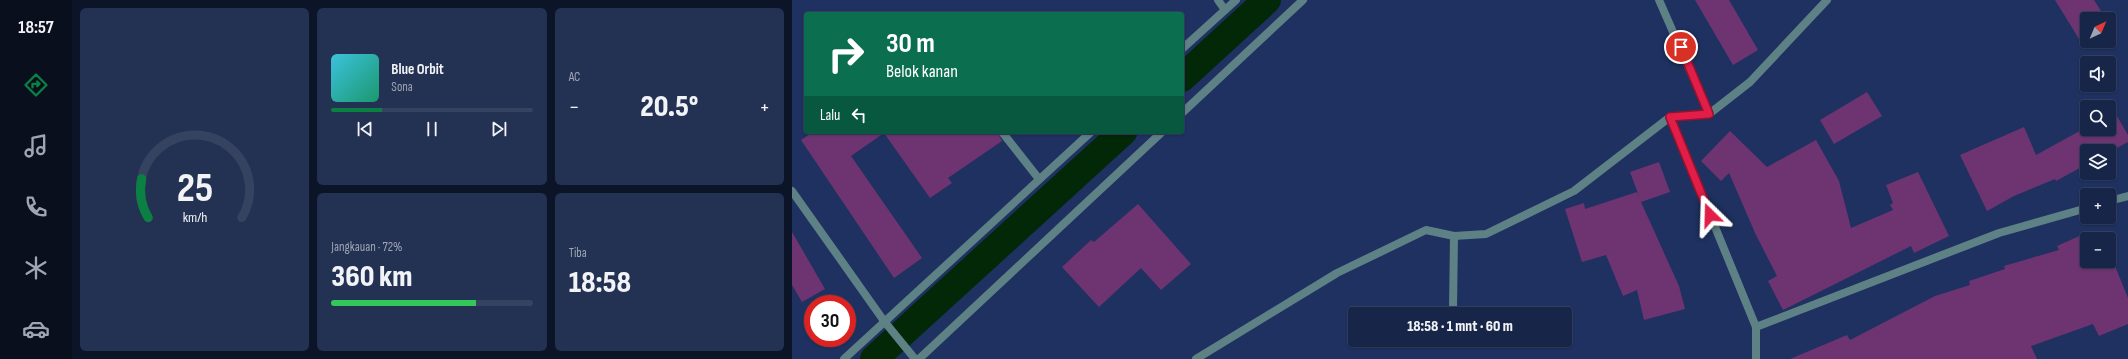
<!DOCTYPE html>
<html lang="id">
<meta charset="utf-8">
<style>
:root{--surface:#162548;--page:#233152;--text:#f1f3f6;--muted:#9ea5b4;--line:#354260;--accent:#0b8043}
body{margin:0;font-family:"Sofia Sans Condensed",sans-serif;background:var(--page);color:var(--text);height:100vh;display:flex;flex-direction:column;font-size:15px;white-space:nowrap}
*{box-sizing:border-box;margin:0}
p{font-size:13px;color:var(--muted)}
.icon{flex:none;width:22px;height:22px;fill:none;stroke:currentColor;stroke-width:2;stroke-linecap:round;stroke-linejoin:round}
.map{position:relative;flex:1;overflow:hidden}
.panel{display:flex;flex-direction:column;gap:8px;padding:8px;background:#0c1428;width:720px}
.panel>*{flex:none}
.top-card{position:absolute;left:12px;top:12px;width:380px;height:122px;border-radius:4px;box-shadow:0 1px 3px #0004,0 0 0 1px var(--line);background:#0b6e4f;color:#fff;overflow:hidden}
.needle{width:26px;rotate:44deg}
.tools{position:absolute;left:1288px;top:12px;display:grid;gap:8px}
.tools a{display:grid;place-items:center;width:36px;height:36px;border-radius:4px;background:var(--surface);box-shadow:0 1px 3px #0004,0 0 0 1px var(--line);font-size:20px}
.speed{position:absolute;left:12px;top:295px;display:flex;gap:8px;font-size:20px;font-weight:700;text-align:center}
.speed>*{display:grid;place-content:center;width:52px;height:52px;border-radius:50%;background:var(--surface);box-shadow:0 1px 3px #0004,0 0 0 1px var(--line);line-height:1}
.speed .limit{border:6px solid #d22;background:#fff;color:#111}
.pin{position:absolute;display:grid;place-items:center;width:34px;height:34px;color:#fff;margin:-17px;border:2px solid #fff;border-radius:50%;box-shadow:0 1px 4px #0007}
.me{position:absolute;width:44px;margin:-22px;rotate:338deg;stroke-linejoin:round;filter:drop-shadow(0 0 3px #0008)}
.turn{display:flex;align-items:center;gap:14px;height:84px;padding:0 16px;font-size:18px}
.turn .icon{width:52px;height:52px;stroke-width:2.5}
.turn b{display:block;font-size:28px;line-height:34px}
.then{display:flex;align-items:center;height:38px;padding:0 16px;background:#0003;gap:8px;font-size:15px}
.big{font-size:30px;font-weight:800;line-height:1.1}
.panel .card{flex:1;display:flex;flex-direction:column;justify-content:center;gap:6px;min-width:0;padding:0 14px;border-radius:6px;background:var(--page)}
.panel .dial{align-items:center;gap:0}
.dial svg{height:104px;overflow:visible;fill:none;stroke:var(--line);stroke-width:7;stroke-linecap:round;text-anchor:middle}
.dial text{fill:var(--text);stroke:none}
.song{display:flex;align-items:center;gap:12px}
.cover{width:48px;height:48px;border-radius:6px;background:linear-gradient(135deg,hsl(190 70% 55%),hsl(160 70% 35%))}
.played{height:4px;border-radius:2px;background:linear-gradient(90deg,var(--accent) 25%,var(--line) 25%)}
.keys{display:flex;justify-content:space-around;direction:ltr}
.heat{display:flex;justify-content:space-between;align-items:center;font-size:22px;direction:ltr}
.charge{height:6px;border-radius:3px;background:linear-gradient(90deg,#34c759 72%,var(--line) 0)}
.panel .tiles{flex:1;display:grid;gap:8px;grid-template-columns:repeat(3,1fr)}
.card:first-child{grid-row:span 2}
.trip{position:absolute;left:556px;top:307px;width:224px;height:40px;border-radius:4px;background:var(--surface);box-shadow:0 1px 3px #0004,0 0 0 1px var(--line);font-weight:800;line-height:40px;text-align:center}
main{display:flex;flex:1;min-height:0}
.tabs{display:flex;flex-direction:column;width:72px;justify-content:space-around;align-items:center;background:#090f1d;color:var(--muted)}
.tabs .icon{width:28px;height:28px}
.tabs .current{color:var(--accent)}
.tabs b{font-size:18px;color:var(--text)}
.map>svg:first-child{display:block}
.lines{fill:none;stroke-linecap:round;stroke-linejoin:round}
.canal{stroke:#022808;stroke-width:28}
.building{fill:#6e3471}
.street{stroke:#5e8185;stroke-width:8}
.route-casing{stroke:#92132f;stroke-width:10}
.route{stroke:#e11d48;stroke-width:7}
</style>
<main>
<nav class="tabs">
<b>18:57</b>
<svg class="icon current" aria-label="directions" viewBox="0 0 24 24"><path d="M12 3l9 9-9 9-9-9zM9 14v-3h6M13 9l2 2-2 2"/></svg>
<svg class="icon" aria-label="music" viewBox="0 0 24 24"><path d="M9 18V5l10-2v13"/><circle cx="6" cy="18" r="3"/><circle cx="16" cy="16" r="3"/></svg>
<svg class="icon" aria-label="phone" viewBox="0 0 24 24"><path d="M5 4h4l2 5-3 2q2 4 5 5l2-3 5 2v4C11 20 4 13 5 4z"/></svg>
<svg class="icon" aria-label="climate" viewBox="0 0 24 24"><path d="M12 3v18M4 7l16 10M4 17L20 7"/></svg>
<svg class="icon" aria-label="car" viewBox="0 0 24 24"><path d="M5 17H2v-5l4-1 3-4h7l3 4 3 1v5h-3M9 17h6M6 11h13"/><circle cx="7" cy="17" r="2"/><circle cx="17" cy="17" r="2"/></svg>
</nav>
<section class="panel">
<div class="tiles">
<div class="card dial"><svg viewBox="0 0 100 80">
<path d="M14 69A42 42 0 1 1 86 69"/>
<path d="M14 69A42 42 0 0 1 9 39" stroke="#0b8043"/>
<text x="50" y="56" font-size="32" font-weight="700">25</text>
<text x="50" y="72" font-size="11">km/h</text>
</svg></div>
<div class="card">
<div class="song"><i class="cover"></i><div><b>Blue Orbit</b><p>Sona</p></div></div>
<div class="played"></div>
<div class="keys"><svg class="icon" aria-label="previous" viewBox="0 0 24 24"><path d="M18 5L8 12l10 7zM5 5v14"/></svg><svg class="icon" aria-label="pause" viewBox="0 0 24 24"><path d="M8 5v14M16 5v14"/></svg><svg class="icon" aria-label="next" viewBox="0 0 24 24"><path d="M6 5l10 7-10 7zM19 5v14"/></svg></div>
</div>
<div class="card"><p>AC</p>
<div class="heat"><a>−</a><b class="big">20.5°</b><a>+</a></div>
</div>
<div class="card"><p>Jangkauan · 72%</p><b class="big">360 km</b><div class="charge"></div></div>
<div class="card"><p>Tiba</p><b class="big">18:58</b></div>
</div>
</section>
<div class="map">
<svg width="1336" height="359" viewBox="0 0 1336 359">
<rect width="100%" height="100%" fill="#1e3160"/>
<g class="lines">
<g class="canal">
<polyline points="390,78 475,0"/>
<polyline points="82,359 331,132"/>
</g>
</g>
<g class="building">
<polygon points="903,0 937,0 966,50 941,65"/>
<polygon points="1263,0 1302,0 1314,19 1295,19 1295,41 1302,41 1292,47"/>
<polygon points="1075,92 1090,116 1042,144 1028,120"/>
<polygon points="1322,111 1336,135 1336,142 1317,152 1295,151 1295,164 1264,181 1263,179 1222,196 1195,211 1168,155 1232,127 1244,155 1295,127 1295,129 1317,129 1317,114"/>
<polygon points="938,131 975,167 1024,140 1047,181 1059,228 1101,210 1098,205 1101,203 1094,185 1126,172 1157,236 1122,253 1119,246 991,310 976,281 985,276 964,235 937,173 929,181 909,161"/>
<polygon points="21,132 205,132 210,141 156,178 160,183 138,198 92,133 59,156 130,258 102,278 9,140"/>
<polygon points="867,162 878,192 849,202 887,286 893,309 852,320 845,290 831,296 814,255 790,262 773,209 792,203 793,209 845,192 848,199 838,172"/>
<polygon points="346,204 399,264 369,290 349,268 307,307 270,267 299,240 302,242"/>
<polygon points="0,232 33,289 10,302 0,285"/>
<polygon points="1294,233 1297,239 1295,239 1295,261 1321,261 1336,298 1336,324 1307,336 1301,324 1239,346 1245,359 998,359 1055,335 1058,340 1143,296 1178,285 1177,281 1213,269 1212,266 1267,250 1265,246"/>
</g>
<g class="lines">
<g class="street">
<polyline points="426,0 433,10"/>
<polyline points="867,0 917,114"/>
<polyline points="390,49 444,0"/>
<polyline points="390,113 511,0"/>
<polyline points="878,117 964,327 964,359"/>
<polyline points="210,132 247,179"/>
<polyline points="0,191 92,321 123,359"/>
<polyline points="1317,201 1336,196"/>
<polyline points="659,314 661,309 662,236"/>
<polyline points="964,327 1207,233 1295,208"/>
<polyline points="52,359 299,132"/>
<polyline points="127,359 370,132"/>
<polyline points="404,359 545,273 634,230 662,236 694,234 782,191 878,117 917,114 958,82 1035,0"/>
</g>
</g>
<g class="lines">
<defs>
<polyline id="route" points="889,47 917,114 878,117 918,215"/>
</defs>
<use href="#route" class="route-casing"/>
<use href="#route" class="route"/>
</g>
</svg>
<div class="tools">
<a><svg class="needle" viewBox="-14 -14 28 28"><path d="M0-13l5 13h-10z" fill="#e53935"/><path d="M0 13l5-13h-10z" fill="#9ea5b4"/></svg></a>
<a><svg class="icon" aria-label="sound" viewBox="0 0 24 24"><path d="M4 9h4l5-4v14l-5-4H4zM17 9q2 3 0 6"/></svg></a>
<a><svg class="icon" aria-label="search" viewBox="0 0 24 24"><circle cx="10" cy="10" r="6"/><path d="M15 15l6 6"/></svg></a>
<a><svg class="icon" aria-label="layers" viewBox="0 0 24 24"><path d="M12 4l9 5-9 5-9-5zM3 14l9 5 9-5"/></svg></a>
<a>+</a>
<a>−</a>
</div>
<div class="speed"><div class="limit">30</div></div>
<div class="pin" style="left:889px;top:47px;background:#d93025"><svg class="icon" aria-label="arrive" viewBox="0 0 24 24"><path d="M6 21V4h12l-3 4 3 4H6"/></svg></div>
<svg class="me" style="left:918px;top:215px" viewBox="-20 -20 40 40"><path d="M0-17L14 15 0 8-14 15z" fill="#e11d48" stroke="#fff" stroke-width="4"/></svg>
<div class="trip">18:58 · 1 mnt · 60 m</div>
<div class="top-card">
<div class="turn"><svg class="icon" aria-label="right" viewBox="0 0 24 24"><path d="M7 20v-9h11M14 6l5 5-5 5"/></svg><div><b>30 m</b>Belok kanan</div></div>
<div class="then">Lalu<svg class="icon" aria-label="left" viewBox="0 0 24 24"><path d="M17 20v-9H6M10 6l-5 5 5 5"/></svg></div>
</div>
</div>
</main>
